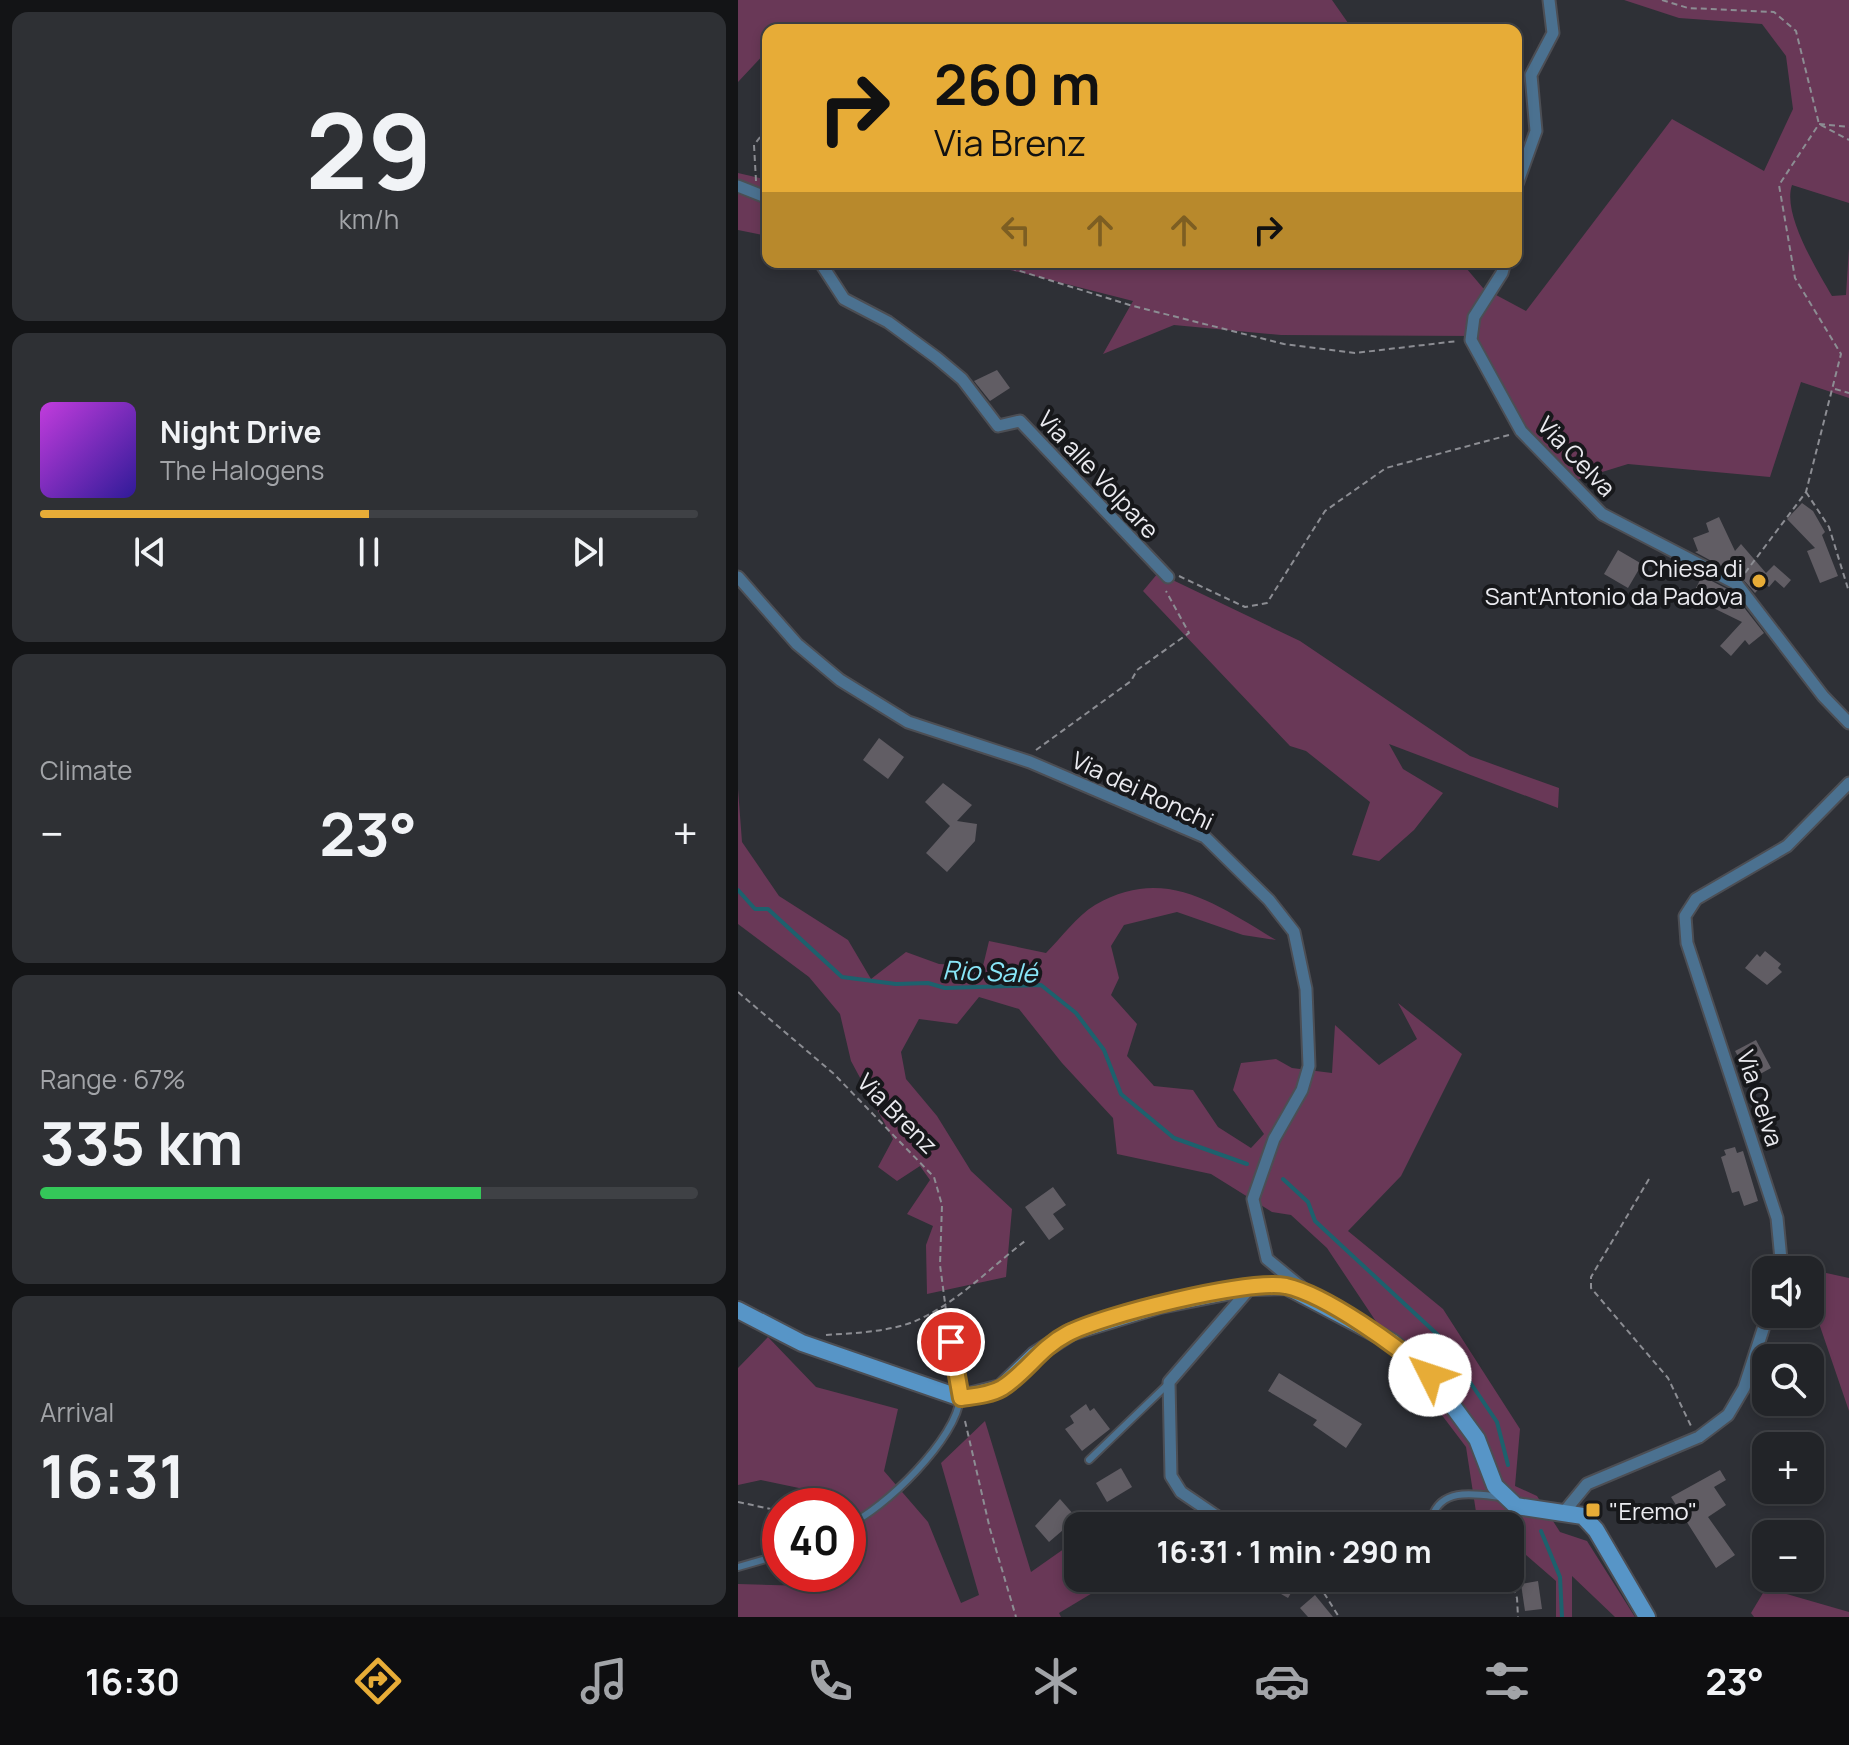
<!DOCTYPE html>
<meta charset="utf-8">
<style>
:root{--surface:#222428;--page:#2e3034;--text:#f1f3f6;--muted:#a2a4a8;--line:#3f4145;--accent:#e7ac37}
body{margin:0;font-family:Manrope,sans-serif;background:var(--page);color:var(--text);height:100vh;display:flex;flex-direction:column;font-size:30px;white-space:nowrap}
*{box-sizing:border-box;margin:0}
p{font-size:26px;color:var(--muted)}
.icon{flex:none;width:44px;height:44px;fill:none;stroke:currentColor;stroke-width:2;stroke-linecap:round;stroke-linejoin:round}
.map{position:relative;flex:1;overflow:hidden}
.panel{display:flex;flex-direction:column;gap:12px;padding:12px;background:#131416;width:738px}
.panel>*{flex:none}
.guide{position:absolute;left:24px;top:24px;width:760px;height:244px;border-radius:16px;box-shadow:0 4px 12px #0003,0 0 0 2px var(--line);background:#e7ac37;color:#111;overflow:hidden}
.tools{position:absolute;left:1014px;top:1256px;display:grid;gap:16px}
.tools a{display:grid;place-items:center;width:72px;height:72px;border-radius:16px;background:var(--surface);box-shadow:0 4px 12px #0003,0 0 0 2px var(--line);font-size:40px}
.speed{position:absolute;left:24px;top:1488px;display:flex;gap:16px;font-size:40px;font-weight:700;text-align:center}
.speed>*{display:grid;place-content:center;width:104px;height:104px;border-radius:50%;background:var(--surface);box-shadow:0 4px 12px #0003,0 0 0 2px var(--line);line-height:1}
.speed .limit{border:12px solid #d22;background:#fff;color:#111}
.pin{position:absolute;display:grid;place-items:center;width:68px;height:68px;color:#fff;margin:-34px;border:4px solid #fff;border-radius:50%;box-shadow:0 2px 8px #0007}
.me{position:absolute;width:88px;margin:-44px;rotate:311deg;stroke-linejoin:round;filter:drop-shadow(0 0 6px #0008)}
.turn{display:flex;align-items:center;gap:28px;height:168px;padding:0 40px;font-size:36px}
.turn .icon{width:104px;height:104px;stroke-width:2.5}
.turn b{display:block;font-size:56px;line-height:68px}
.lanes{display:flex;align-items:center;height:76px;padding:0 40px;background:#0003;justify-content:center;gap:40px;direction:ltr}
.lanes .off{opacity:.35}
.big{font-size:60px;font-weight:700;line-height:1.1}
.panel .card{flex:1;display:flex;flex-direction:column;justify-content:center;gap:12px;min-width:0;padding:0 28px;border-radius:16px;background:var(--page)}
.panel .dial{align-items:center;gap:0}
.dial b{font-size:104px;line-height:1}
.song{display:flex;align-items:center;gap:24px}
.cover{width:96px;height:96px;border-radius:12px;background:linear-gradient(135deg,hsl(290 70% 55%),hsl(250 70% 35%))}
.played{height:8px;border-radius:4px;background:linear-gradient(90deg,var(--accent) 50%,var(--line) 50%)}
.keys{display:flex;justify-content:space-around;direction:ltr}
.heat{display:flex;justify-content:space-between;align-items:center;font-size:44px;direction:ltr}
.charge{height:12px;border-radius:6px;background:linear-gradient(90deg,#34c759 67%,var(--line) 0)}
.trip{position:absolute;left:326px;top:1512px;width:460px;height:80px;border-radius:16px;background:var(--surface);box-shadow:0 4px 12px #0003,0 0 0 2px var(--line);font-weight:700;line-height:80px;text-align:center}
.tab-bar{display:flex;height:128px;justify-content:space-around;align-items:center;background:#0e0e10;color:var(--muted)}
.tab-bar .icon{width:56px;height:56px}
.tab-bar .on{color:var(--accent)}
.tab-bar b{font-size:36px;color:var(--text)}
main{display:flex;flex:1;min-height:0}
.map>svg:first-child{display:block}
.green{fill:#693857}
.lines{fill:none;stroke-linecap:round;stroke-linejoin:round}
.stream{stroke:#1d616d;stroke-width:4}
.building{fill:#615d64}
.lane-casing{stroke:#4c4e54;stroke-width:10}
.street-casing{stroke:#4c4e54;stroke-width:15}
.secondary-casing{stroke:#4c4e54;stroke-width:20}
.path{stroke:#8c8d93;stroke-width:2;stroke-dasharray:6 4;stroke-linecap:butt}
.lane{stroke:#4b7190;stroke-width:6}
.street{stroke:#4b7190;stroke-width:11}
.secondary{stroke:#5795c7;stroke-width:16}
.route-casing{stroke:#967024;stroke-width:20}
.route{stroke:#e7ac37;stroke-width:14}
.poi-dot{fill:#e7ac37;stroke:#17181b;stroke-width:3}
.labels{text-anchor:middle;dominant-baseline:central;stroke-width:8;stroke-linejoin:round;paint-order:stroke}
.street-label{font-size:24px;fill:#ebebf0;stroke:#17181b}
.poi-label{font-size:24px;fill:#ebebf0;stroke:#17181b;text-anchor:end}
.water-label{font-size:26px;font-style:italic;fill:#88e5f7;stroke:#17181b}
</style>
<main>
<section class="panel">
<div class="card dial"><b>29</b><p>km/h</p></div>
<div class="card">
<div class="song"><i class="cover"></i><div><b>Night Drive</b><p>The Halogens</p></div></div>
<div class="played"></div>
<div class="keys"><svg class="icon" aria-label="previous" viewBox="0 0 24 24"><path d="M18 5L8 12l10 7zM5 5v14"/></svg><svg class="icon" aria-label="pause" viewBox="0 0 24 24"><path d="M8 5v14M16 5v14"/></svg><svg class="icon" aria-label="next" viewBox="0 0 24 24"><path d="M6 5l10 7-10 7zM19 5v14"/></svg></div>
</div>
<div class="card"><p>Climate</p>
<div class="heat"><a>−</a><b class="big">23°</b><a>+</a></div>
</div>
<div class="card"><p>Range · 67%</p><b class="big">335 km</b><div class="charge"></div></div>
<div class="card"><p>Arrival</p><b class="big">16:31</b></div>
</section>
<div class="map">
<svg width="1111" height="1617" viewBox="0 0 1111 1617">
<rect width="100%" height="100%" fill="#2e3036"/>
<g class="green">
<polygon points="0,0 594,0 615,30 30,30 30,50 0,82"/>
<path d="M886,0H1111V203L1054,185C1044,214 1079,270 1094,296L1108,295L1111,248V398L1063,382L1032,477L890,464L835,481L788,429L736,336L543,335L436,325L365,354L395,301L241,262H723L745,288L788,311L934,119L1026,171L1055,109L1048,56L1024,24L941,18Z"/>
<polygon points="0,173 30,180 30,236 0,230"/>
<polygon points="420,573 562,641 732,756 821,788 820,808 651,744 665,769 705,793 676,830 641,861 614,855 632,802 568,751 552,746 405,591"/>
<path d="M0,789L4,842L41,896L110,940L133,979L168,952L201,964L245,966L251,941L308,953C323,938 339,916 357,905C427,865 477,904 538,940L505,935L439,912L386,925L373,946L381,978L373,995L399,1024L389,1056L416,1086L455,1090L480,1127L513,1148L526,1134L495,1090L503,1063L538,1059L554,1068L594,1073L597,1025L641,1065L679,1039L660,1003L724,1054L663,1176L610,1231L705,1309L782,1429L777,1486L799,1496L822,1532L849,1541L897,1617H877L834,1576V1617H818V1581L772,1541V1526H755L738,1512L728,1447L675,1377L589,1248L553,1215L534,1212L473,1174L379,1154L375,1118L324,1063L281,1009L241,997L219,1024L181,1019L163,1052L168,1079L199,1116L233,1171L274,1209L268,1277L189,1294L188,1245L195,1226L169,1214L192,1180L182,1166L159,1181L140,1167L155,1139L113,1061L102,1014L71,977L0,924Z"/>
<polygon points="1061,1267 1111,1278 1111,1411 1072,1297 1072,1270 1063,1270"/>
<polygon points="30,1337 78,1387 160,1409 146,1471 190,1522 223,1603 241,1595 203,1463 247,1421 293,1572 340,1539 340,1578 376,1580 321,1613 323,1617 0,1617 0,1584 69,1586 77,1574 110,1574 110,1506 102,1506 104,1497 23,1480 0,1485 0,1368"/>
<polygon points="1028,1588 1111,1612 1111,1617 1016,1617 1013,1613"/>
</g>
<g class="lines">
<g class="stream">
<polyline points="0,890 17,909 30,909 104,977 158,984 190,983 207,988 303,985 338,1013 366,1050 383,1094 436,1138 509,1164"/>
<polyline points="545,1179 570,1202 577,1221 700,1335 759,1422 770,1465"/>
<polyline points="803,1531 822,1577 824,1617"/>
</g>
</g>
<g class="building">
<polygon points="259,370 272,388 252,401 236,381"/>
<polygon points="1064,503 1075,511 1087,532 1084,535 1100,576 1082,583 1069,551 1077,548 1049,519"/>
<polygon points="981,517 997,551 1003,544 1028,573 1036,565 1053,580 1046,588 1037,580 1031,587 1026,583 1017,593 1003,577 957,552 960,551 955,538 971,532 968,523"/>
<polygon points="880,550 904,564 890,588 866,574"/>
<polygon points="964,576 993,591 1026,633 1011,645 1007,640 993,656 982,646 1004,622 957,599 951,608 931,595 937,585 954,596"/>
<polygon points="141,738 166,757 150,779 125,760"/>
<polygon points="205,783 234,805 219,821 239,824 237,841 209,872 188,853 212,826 187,802"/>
<polygon points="1027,951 1043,964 1040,968 1044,972 1029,985 1007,968 1019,954 1022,957"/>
<polygon points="1018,1040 1033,1068 1013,1079 997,1051"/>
<polygon points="997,1147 999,1153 1005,1151 1020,1201 1006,1206 1001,1191 994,1193 983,1157 988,1155 986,1150"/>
<polygon points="315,1187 328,1205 315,1214 326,1229 311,1240 287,1207"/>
<polygon points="541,1373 624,1424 608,1448 575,1425 579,1420 530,1391"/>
<polygon points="348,1404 352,1411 356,1408 372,1429 344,1451 327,1429 336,1423 332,1416"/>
<polygon points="383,1468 394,1487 369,1502 358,1483"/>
<polygon points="982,1470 988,1480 976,1487 988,1505 970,1517 997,1555 978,1568 933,1497"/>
<polygon points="322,1499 336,1515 329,1521 332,1524 311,1542 297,1526"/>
<polygon points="515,1578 562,1578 550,1598"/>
<polygon points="800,1581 804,1609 787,1611 783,1584"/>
<polygon points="577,1595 595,1617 570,1617 562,1608"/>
</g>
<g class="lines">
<defs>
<g id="lane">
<polyline points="351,1460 429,1385"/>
<path d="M694,1517C704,1487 737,1494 763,1497"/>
<path d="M110,1525C145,1510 220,1438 222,1397C223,1381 215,1359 213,1342"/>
<polyline points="0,1567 42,1555"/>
</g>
<g id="street">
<polyline points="0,186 30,198"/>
<polyline points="778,187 798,131 793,75 815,33 811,0"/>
<polyline points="778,195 778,219"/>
<polyline points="82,262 106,299 150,322 199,358 224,379 260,426 282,421 430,577"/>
<polyline points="767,262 764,273 736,317 733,340 783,431 864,514 999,584 1085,696 1111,723"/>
<polyline points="0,577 59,644 102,680 170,722 292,762 467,837 531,900 556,932 568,989 571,1066 564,1090 536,1139 515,1199 529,1259 568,1291"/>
<polyline points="1044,1270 1039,1218 949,943 947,916 958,899 1049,846 1111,783"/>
<polyline points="826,1512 849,1484 961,1437 990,1415 1006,1388 1030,1314"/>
<polyline points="493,1526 443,1492 433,1476 431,1382 513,1287"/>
</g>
<polyline id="secondary" points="0,1310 64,1343 223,1398 263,1388 297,1355 333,1332 422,1305 513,1287 548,1286 654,1342 692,1375 739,1439 757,1486 778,1506 845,1516 858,1530 909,1617"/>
</defs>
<use href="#lane" class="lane-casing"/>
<use href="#street" class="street-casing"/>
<use href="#secondary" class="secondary-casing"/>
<g class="path">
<polyline points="924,0 950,8 1036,12 1058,31 1081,124 1111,140"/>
<polyline points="18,181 16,145 23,136 30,136"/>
<polyline points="253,262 395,306 546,344 617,353 720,341"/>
<polyline points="1097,389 1111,393"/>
<polyline points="1068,492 1091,527 1111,592"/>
<polyline points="1007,573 1068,492 1103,354 1057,278 1041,185 1081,124 1111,127"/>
<polyline points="441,576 507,607 529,603 587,511 648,468 771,435"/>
<polyline points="298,750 393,681 399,670 451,633 428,591"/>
<polyline points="0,992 96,1074 196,1177 204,1205 202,1265 211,1333"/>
<polyline points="911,1179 853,1277 853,1288 930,1378 953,1426"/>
<path d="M88,1335C117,1333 148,1332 175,1322C217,1305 252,1268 287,1241"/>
<polyline points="227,1421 252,1529 278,1617"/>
<polyline points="0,1502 42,1511"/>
<polyline points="110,1510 117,1509"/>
<polyline points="705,1515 734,1526"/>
<polyline points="655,1526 683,1519"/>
<polyline points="573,1578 581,1585 601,1617"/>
<polyline points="771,1578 779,1598 780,1617"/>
</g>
<use href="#lane" class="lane"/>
<use href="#street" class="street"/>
<use href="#secondary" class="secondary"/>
</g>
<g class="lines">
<defs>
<path id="route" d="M213,1342L223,1398C236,1396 252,1395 264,1388C288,1373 302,1348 329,1334C364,1315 510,1279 548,1286C589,1295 660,1347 692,1375"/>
</defs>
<use href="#route" class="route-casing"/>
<use href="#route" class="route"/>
</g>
<g class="poi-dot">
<circle cx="1021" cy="581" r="8"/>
<rect x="847" y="1502" width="16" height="16" rx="4"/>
</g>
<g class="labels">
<g class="street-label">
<text transform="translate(839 456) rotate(46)">Via Celva</text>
<text transform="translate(361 474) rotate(47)">Via alle Volpare</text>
<text transform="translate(405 790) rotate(25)">Via dei Ronchi</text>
<text transform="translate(1023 1098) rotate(72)">Via Celva</text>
<text transform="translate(160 1113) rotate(45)">Via Brenz</text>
</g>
<g class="poi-label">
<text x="1005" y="567">Chiesa di<tspan x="1005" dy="28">Sant'Antonio da Padova</tspan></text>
<text x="871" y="1510" text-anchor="start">"Eremo"</text>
</g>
<g class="water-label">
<text transform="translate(252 971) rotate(2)">Rio Salé</text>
</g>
</g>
</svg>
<div class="tools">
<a><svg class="icon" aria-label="sound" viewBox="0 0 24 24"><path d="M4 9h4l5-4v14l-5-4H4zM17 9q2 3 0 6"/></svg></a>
<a><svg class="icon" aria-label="search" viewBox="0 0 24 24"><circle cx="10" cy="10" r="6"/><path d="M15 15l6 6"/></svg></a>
<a>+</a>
<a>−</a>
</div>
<div class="speed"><div class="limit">40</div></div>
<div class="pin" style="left:213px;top:1342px;background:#d93025"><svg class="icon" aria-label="arrive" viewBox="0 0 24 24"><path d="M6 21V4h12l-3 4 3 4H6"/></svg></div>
<svg class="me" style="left:692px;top:1375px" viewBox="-20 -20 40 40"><circle r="19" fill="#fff"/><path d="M0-13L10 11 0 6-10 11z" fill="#e7ac37"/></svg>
<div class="trip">16:31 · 1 min · 290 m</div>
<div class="guide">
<div class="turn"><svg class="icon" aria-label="right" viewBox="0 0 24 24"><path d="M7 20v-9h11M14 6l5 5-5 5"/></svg><div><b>260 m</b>Via Brenz</div></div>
<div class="lanes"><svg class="icon off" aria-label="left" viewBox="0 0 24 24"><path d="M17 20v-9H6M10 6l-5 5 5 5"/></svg><svg class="icon off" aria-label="ahead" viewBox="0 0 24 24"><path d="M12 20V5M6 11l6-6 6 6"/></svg><svg class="icon off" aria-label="ahead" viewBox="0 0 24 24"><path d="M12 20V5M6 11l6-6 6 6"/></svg><svg class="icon" aria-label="right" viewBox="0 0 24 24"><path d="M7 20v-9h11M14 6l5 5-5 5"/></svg></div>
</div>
</div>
</main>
<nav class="tab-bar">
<b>16:30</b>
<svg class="icon on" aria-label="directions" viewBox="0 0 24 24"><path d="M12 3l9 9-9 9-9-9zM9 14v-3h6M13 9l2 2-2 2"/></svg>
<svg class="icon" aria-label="music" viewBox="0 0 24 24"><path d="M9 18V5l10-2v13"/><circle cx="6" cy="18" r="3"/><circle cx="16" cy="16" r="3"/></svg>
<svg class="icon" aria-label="phone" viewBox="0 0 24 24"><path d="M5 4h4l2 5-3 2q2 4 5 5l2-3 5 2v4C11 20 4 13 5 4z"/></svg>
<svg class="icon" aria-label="climate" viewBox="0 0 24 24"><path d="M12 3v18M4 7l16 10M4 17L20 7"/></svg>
<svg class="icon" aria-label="car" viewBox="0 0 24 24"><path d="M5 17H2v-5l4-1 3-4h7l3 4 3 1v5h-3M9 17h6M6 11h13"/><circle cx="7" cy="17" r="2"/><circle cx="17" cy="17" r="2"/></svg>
<svg class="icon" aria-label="filters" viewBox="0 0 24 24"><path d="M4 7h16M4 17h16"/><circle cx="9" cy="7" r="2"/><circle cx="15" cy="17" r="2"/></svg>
<b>23°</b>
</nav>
